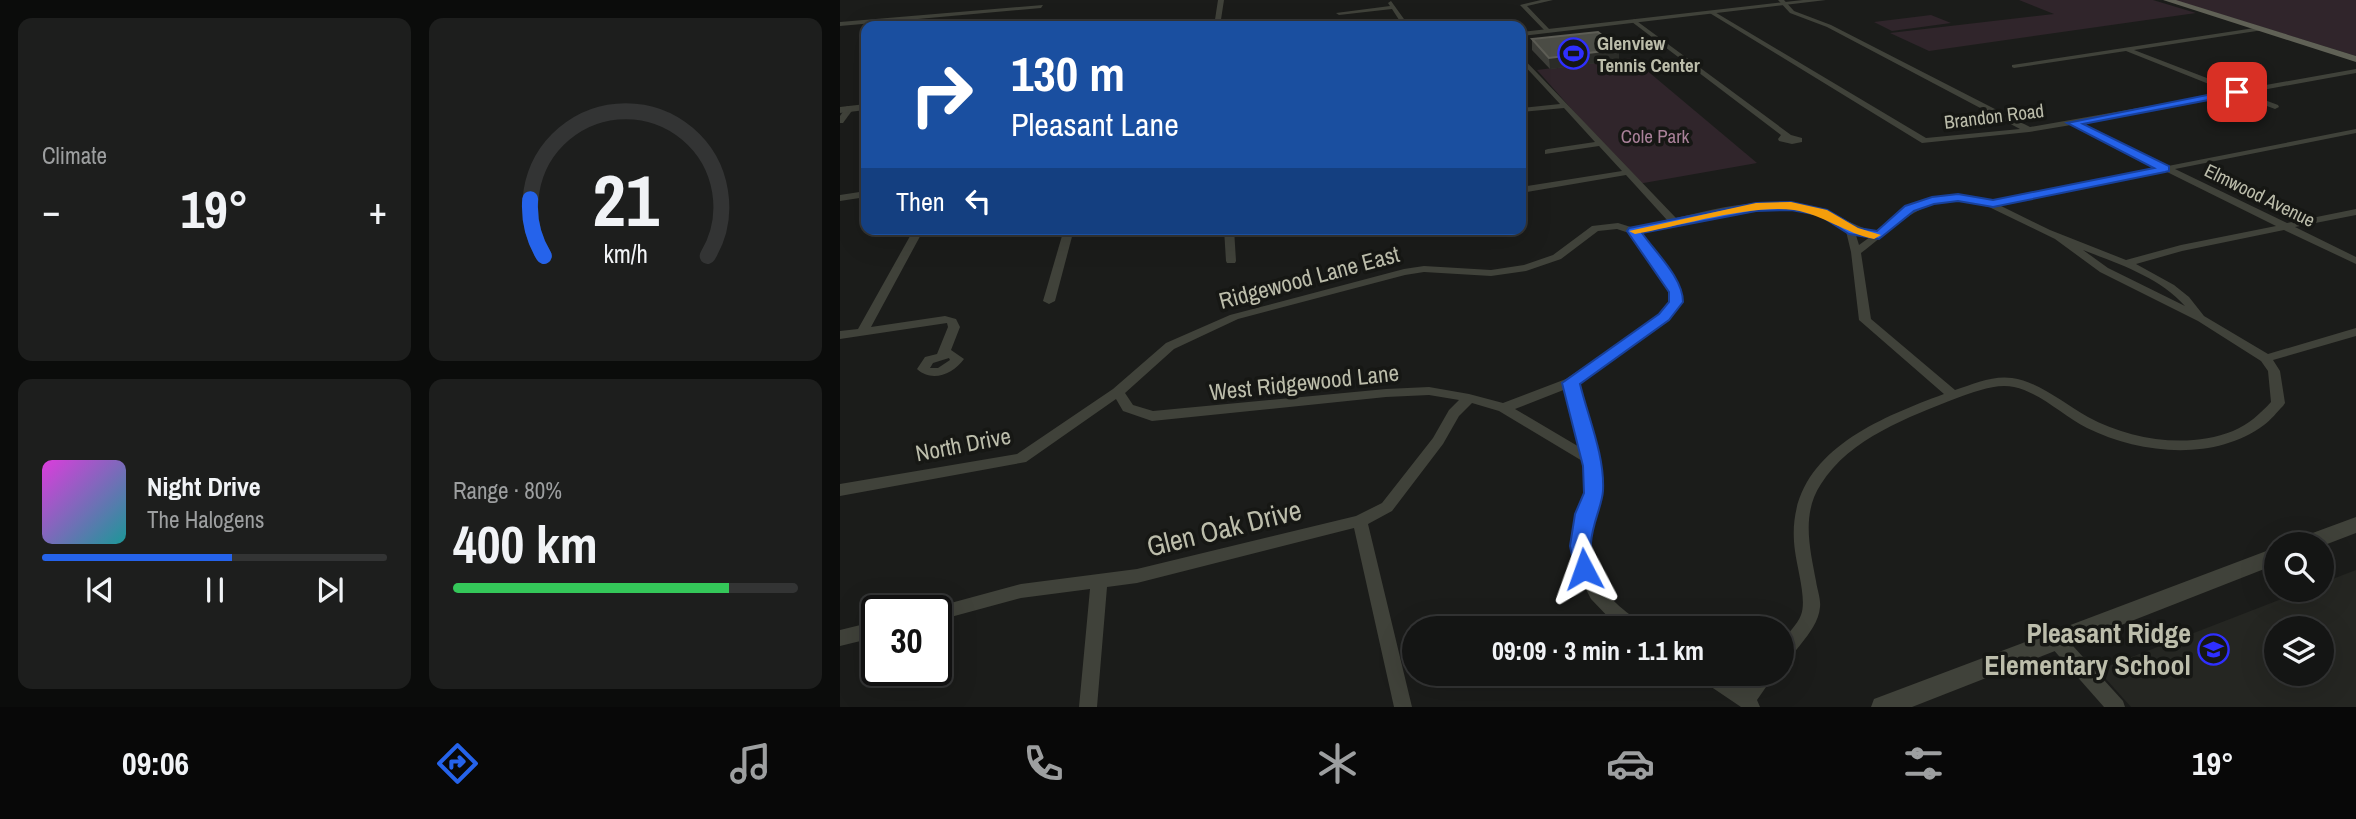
<!DOCTYPE html>
<meta charset="utf-8">
<style>
:root{--surface:#141514;--page:#1d1e1d;--text:#f1f3f6;--muted:#9d9fa0;--line:#333434;--accent:#2563eb}
body{margin:0;font-family:"Archivo Narrow",sans-serif;background:var(--page);color:var(--text);height:100vh;display:flex;flex-direction:column;font-size:26px;white-space:nowrap}
*{box-sizing:border-box;margin:0}
p{font-size:23px;color:var(--muted)}
.icon{flex:none;width:38px;height:38px;fill:none;stroke:currentColor;stroke-width:2;stroke-linecap:round;stroke-linejoin:round}
.map{position:relative;flex:1;overflow:hidden}
.panel{display:flex;flex-direction:column;gap:18px;padding:18px;background:#0b0c0b;width:840px}
.panel>*{flex:none}
.top-card{position:absolute;left:21px;top:21px;width:665px;height:214px;border-radius:14px;box-shadow:0 7px 28px #0002,0 0 0 2px var(--line);background:#1a4fa0;color:#fff;overflow:hidden}
.fabs{position:absolute;left:1424px;top:532px;display:grid;gap:14px}
.fabs a{display:grid;place-items:center;width:70px;height:70px;border-radius:50%;background:var(--surface);box-shadow:0 7px 28px #0002,0 0 0 2px var(--line);font-size:35px}
.speed{position:absolute;left:21px;top:595px;display:flex;gap:14px;font-size:35px;font-weight:700;text-align:center}
.speed>*{display:grid;place-content:center;width:91px;height:91px;border-radius:50%;background:var(--surface);box-shadow:0 7px 28px #0002,0 0 0 2px var(--line);line-height:1}
.speed .limit{border:4px solid #111;border-radius:10px;background:#fff;color:#111}
.pin{position:absolute;display:grid;place-items:center;width:60px;height:60px;color:#fff;margin:-30px;border-radius:14px;box-shadow:0 4px 10px #0006}
.me{position:absolute;width:77px;margin:-38px;rotate:356deg;stroke-linejoin:round;filter:drop-shadow(0 0 5px #0008)}
.turn{display:flex;align-items:center;gap:24px;height:147px;padding:0 35px;font-size:32px}
.turn .icon{width:91px;height:91px;stroke-width:2.5}
.turn b{display:block;font-size:49px;line-height:60px}
.then{display:flex;align-items:center;height:66px;padding:0 35px;background:#0003;gap:14px;font-size:26px}
.big{font-size:52px;font-weight:700;line-height:1.1}
.panel .tile{flex:1;display:flex;flex-direction:column;justify-content:center;gap:10px;min-width:0;padding:0 24px;border-radius:14px;background:var(--page)}
.panel .dial{align-items:center;gap:0}
.dial svg{height:182px;overflow:visible;fill:none;stroke:var(--line);stroke-width:7;stroke-linecap:round;text-anchor:middle}
.dial text{fill:var(--text);stroke:none}
.song{display:flex;align-items:center;gap:21px}
.cover{width:84px;height:84px;border-radius:10px;background:linear-gradient(135deg,hsl(300 70% 55%),hsl(180 70% 35%))}
.played{height:7px;border-radius:4px;background:linear-gradient(90deg,var(--accent) 55%,var(--line) 55%)}
.keys{display:flex;justify-content:space-around;direction:ltr}
.heat{display:flex;justify-content:space-between;align-items:center;font-size:38px;direction:ltr}
.charge{height:10px;border-radius:5px;background:linear-gradient(90deg,#34c759 80%,var(--line) 0)}
.panel .tiles{flex:1;display:grid;gap:18px;grid-template-columns:repeat(2,1fr)}
.trip{position:absolute;left:562px;top:616px;width:392px;height:70px;border-radius:35px;background:var(--surface);box-shadow:0 7px 28px #0002,0 0 0 2px var(--line);font-weight:700;line-height:70px;text-align:center}
.dock{display:flex;height:112px;justify-content:space-around;align-items:center;background:#080808;color:var(--muted)}
.dock .icon{width:49px;height:49px}
.dock .current{color:var(--accent)}
.dock b{font-size:32px;color:var(--text)}
main{display:flex;flex:1;min-height:0}
.map>svg:first-child{display:block}
.built{fill:#252622;fill-rule:evenodd}
.green{fill:#30252b}
.lines{fill:none;stroke-linecap:round;stroke-linejoin:round}
.minor{fill:#40423a;fill-rule:evenodd}
.tertiary{fill:#40423a;fill-rule:evenodd}
.primary{fill:#606156;fill-rule:evenodd}
.wall{fill:#3e3f3a}
.shaded-wall{fill:#2b2c28}
.building{fill:#4c4d46;stroke:#5e5e56;stroke-width:2}
.route{fill:#2563eb;stroke:#184099;stroke-width:2}
.slow{fill:#f59e0b}
.labels{text-anchor:middle;dominant-baseline:central;stroke-width:7;stroke-linejoin:round;paint-order:stroke}
.far-poi-label{font-size:19px;font-weight:bold;fill:#bcbdab;stroke:#161714;text-anchor:start}
.far-street-label{font-size:19px;fill:#bcbdab;stroke:#161714}
.far-park-label{font-size:19px;fill:#a98199;stroke:#161714}
.street-label{font-size:23px;fill:#bcbdab;stroke:#161714}
.near-street-label{font-size:28px;fill:#bcbdab;stroke:#161714}
.near-poi-label{font-size:28px;font-weight:bold;fill:#bcbdab;stroke:#161714;text-anchor:end}
</style>
<main>
<section class="panel">
<div class="tiles">
<div class="tile"><p>Climate</p>
<div class="heat"><a>−</a><b class="big">19°</b><a>+</a></div>
</div>
<div class="tile dial"><svg viewBox="0 0 100 80">
<path d="M14 69A42 42 0 1 1 86 69"/>
<path d="M14 69A42 42 0 0 1 8 44" stroke="#2563eb"/>
<text x="50" y="56" font-size="32" font-weight="700">21</text>
<text x="50" y="72" font-size="11">km/h</text>
</svg></div>
<div class="tile">
<div class="song"><i class="cover"></i><div><b>Night Drive</b><p>The Halogens</p></div></div>
<div class="played"></div>
<div class="keys"><svg class="icon" aria-label="previous" viewBox="0 0 24 24"><path d="M18 5L8 12l10 7zM5 5v14"/></svg><svg class="icon" aria-label="pause" viewBox="0 0 24 24"><path d="M8 5v14M16 5v14"/></svg><svg class="icon" aria-label="next" viewBox="0 0 24 24"><path d="M6 5l10 7-10 7zM19 5v14"/></svg></div>
</div>
<div class="tile"><p>Range · 80%</p><b class="big">400 km</b><div class="charge"></div></div>
</div>
</section>
<div class="map">
<svg width="1516" height="707" viewBox="0 0 1516 707">
<rect width="100%" height="100%" fill="#1b1c1a"/>
<path class="built" d="M1516,570V707H1291L1258,670L1465,590H1482V583ZM1437,628H1482V674H1437Z"/>
<g class="green">
<polygon points="1179,0 1313,0 1356,13 1089,51 1050,33 1214,14"/>
<polygon points="1334,0 1516,0 1516,56"/>
<polygon points="1091,15 1111,23 1052,31 1034,22"/>
<polygon points="792,58 917,163 798,184 697,70"/>
</g>
<g class="lines">
<g class="minor">
<polygon points="378,0 384,0 380,26 374,26"/>
<polygon points="701,0 713,0 687,6 710,30 710,32 706,32 680,5"/>
<path d="M938,0H944L954,11L991,25L1190,127L1389,92L1286,51L1174,68L1172,67V65L1421,27L1423,30L1294,50L1398,90L1516,69V73L1406,93L1438,105L1439,107L1435,109L1397,95L1240,123L1328,166L1516,129V133L1335,169L1447,223L1516,209V215L1455,227L1516,257V264L1444,230L1342,251L1296,264L1334,285L1349,297L1364,316L1428,354L1516,328V336L1433,360L1440,371L1445,403L1443,406C1437,412 1431,420 1424,425C1374,462 1300,454 1247,428C1223,416 1201,393 1174,387C1156,383 1134,392 1117,398C1069,417 1010,438 981,484C961,514 970,549 976,581C977,589 981,599 980,607C979,621 969,634 961,644C955,651 951,659 942,662V641C948,633 957,625 961,615C967,600 957,568 955,551C942,458 1031,421 1104,394L1019,320L1011,252L1005,227C993,222 982,215 970,212C914,200 854,219 799,232C817,254 838,274 842,302L828,319L738,383C746,417 762,453 760,488C760,497 755,505 753,514C748,532 748,555 754,573C759,588 772,600 784,610C791,616 799,620 803,628H781L773,622L751,599L736,570L734,538L737,515L745,492L744,462L659,411L632,403L619,416L603,444L552,511L528,524L572,707H554L514,528L297,583L267,587L257,707H239L250,589L181,598L96,621V611H89L96,607L181,584L297,569L516,516L542,503L593,438L609,410L619,400L589,395L546,397L312,421L283,411L276,399L186,462L0,496V484L177,454L273,389L326,343L390,315L564,269L584,266L651,270L684,265L713,255L752,226L778,223L794,228L827,220L786,175L681,193V187L782,171L759,146L705,154V150L708,149L755,142L724,108L681,112V108L720,104L681,62V56L836,218C882,207 934,194 981,209C1000,215 1016,228 1036,231C1072,201 1102,186 1150,201L1318,168L1231,125L1189,132L1082,143L868,12L873,11L1086,138L1180,129L987,27L950,13ZM1325,171L1436,226L1341,245L1286,260L1210,230L1159,205ZM1106,201H1122L1149,207L1215,239L1260,272L1358,321L1421,361L1428,371L1431,402C1420,414 1409,424 1393,431C1348,449 1290,440 1248,417C1224,404 1200,382 1172,378C1154,375 1133,384 1115,390L1031,319L1021,253C1048,233 1071,207 1106,201ZM777,229L789,233L816,266L826,283L830,302L820,315L726,379L663,403L629,394L589,387L546,389L313,411L293,405L285,393L334,349L398,319L565,275L584,272L651,276L686,271L721,259L758,231ZM1015,232L1030,237L1019,245ZM1243,250C1279,264 1319,277 1345,306L1268,268ZM726,389L741,448L675,409Z"/>
<polygon points="551,1 569,26 563,26 552,9 499,15 496,13 550,6 548,3"/>
<polygon points="203,5 201,8 0,26 0,22"/>
<polygon points="794,19 951,135 962,138 962,142 952,144 939,141 938,139 941,135 792,22"/>
<polygon points="289,21 292,23 291,26 285,26"/>
<polygon points="7,106 14,108 3,123 0,123 0,116"/>
<polygon points="26,191 26,197 0,201 0,195"/>
<path d="M74,229H84L31,327L105,316L116,319L120,327L111,350L124,359C113,374 92,383 77,369L85,357L97,354L108,327L107,323L0,339V331L18,329ZM109,358L110,360L98,368H90L93,363Z"/>
<polygon points="224,229 234,229 215,301 209,304 203,301"/>
<polygon points="384,229 394,229 396,261 395,263 387,263 386,261"/>
<polygon points="37,621 37,637 0,646 0,630"/>
<polygon points="1217,633 1223,635 1283,701 1285,707 1264,707 1211,647 1208,641 1211,635"/>
<polygon points="858,674 883,674 905,687 915,674 935,674 917,700 920,707 901,707 861,680"/>
</g>
<g class="tertiary">
<polygon points="963,0 986,0 681,36 681,32"/>
<polygon points="26,104 26,110 0,113 0,107"/>
<polygon points="1516,517 1516,533 1482,546 1482,544 1456,544 1459,538"/>
<polygon points="1437,547 1437,564 1072,707 1031,707 1034,699"/>
</g>
<polygon class="primary" points="1323,0 1336,0 1516,56 1516,62"/>
</g>
<polygon class="wall" points="692,39 779,60 710,69 692,50"/>
<polygon class="shaded-wall" points="779,49 779,60 710,69 709,58"/>
<polygon class="building" points="758,32 779,49 709,58 692,39"/>
<path class="route" d="M1397,89L1400,94L1243,124L1329,166V171L1325,172L1153,207L1118,201L1094,204L1074,211L1039,239L1009,234L979,215L951,210L916,211L802,233C816,253 843,278 843,302L829,320L740,384C748,417 765,456 763,491C762,506 752,524 751,543C750,555 757,565 751,575L744,578L736,575L730,546L735,514L744,493L743,466L722,383L819,314L829,302V292L787,231L789,228L916,203L951,202L987,210L1018,228L1037,231L1065,206L1092,197L1118,194L1153,200L1314,168L1227,123Z"/>
<path class="slow" d="M951,202L987,210L1018,228L1041,235L1034,239C1005,233 984,215 954,210C911,204 840,226 795,234L789,231L916,203Z"/>
<defs>
<symbol id="stadium-ring" viewBox="-11 -11 22 22"><circle r="9.5" fill="#161714" stroke="#2f2fff" stroke-width="1.5"/><path d="M0-5a6.5 5 0 1 0 0 10a6.5 5 0 1 0 0-10ZM-3.5-1.8h7v3.6h-7Z" fill="#2f2fff"/></symbol>
<symbol id="school-ring" viewBox="-11 -11 22 22"><circle r="9.5" fill="#161714" stroke="#2f2fff" stroke-width="1.5"/><path d="M0-5L7-2L0 1L-7-2ZM-4 1L0 2.5L4 1V4Q0 6-4 4Z" fill="#2f2fff"/></symbol>
</defs>
<g fill-rule="evenodd">
<use href="#stadium-ring" x="716" y="36" width="35" height="35"/>
<use href="#school-ring" x="1356" y="632" width="35" height="35"/>
</g>
<g class="labels">
<g class="far-poi-label">
<text x="757" y="43">Glenview<tspan x="757" dy="22">Tennis Center</tspan></text>
</g>
<g class="far-street-label">
<text transform="translate(1154 116) rotate(-7)">Brandon Road</text>
<text transform="translate(1420 195) rotate(26)">Elmwood Avenue</text>
</g>
<g class="far-park-label">
<text x="815" y="136">Cole Park</text>
</g>
<g class="street-label">
<text transform="translate(469 277) rotate(-15)">Ridgewood Lane East</text>
<text transform="translate(464 382) rotate(-6)">West Ridgewood Lane</text>
<text transform="translate(123 444) rotate(-11)">North Drive</text>
</g>
<g class="near-street-label">
<text transform="translate(384 528) rotate(-14)">Glen Oak Drive</text>
</g>
<g class="near-poi-label">
<text x="1351" y="633">Pleasant Ridge<tspan x="1351" dy="32">Elementary School</tspan></text>
</g>
</g>
</svg>
<div class="fabs">
<a><svg class="icon" aria-label="search" viewBox="0 0 24 24"><circle cx="10" cy="10" r="6"/><path d="M15 15l6 6"/></svg></a>
<a><svg class="icon" aria-label="layers" viewBox="0 0 24 24"><path d="M12 4l9 5-9 5-9-5zM3 14l9 5 9-5"/></svg></a>
</div>
<div class="speed"><div class="limit">30</div></div>
<div class="pin" style="left:1397px;top:92px;background:#d93025"><svg class="icon" aria-label="arrive" viewBox="0 0 24 24"><path d="M6 21V4h12l-3 4 3 4H6"/></svg></div>
<svg class="me" style="left:744px;top:569px" viewBox="-20 -20 40 40"><path d="M0-17L14 15 0 8-14 15z" fill="#2563eb" stroke="#fff" stroke-width="4"/></svg>
<div class="trip">09:09 · 3 min · 1.1 km</div>
<div class="top-card">
<div class="turn"><svg class="icon" aria-label="right" viewBox="0 0 24 24"><path d="M7 20v-9h11M14 6l5 5-5 5"/></svg><div><b>130 m</b>Pleasant Lane</div></div>
<div class="then">Then<svg class="icon" aria-label="left" viewBox="0 0 24 24"><path d="M17 20v-9H6M10 6l-5 5 5 5"/></svg></div>
</div>
</div>
</main>
<nav class="dock">
<b>09:06</b>
<svg class="icon current" aria-label="directions" viewBox="0 0 24 24"><path d="M12 3l9 9-9 9-9-9zM9 14v-3h6M13 9l2 2-2 2"/></svg>
<svg class="icon" aria-label="music" viewBox="0 0 24 24"><path d="M9 18V5l10-2v13"/><circle cx="6" cy="18" r="3"/><circle cx="16" cy="16" r="3"/></svg>
<svg class="icon" aria-label="phone" viewBox="0 0 24 24"><path d="M5 4h4l2 5-3 2q2 4 5 5l2-3 5 2v4C11 20 4 13 5 4z"/></svg>
<svg class="icon" aria-label="climate" viewBox="0 0 24 24"><path d="M12 3v18M4 7l16 10M4 17L20 7"/></svg>
<svg class="icon" aria-label="car" viewBox="0 0 24 24"><path d="M5 17H2v-5l4-1 3-4h7l3 4 3 1v5h-3M9 17h6M6 11h13"/><circle cx="7" cy="17" r="2"/><circle cx="17" cy="17" r="2"/></svg>
<svg class="icon" aria-label="filters" viewBox="0 0 24 24"><path d="M4 7h16M4 17h16"/><circle cx="9" cy="7" r="2"/><circle cx="15" cy="17" r="2"/></svg>
<b>19°</b>
</nav>
